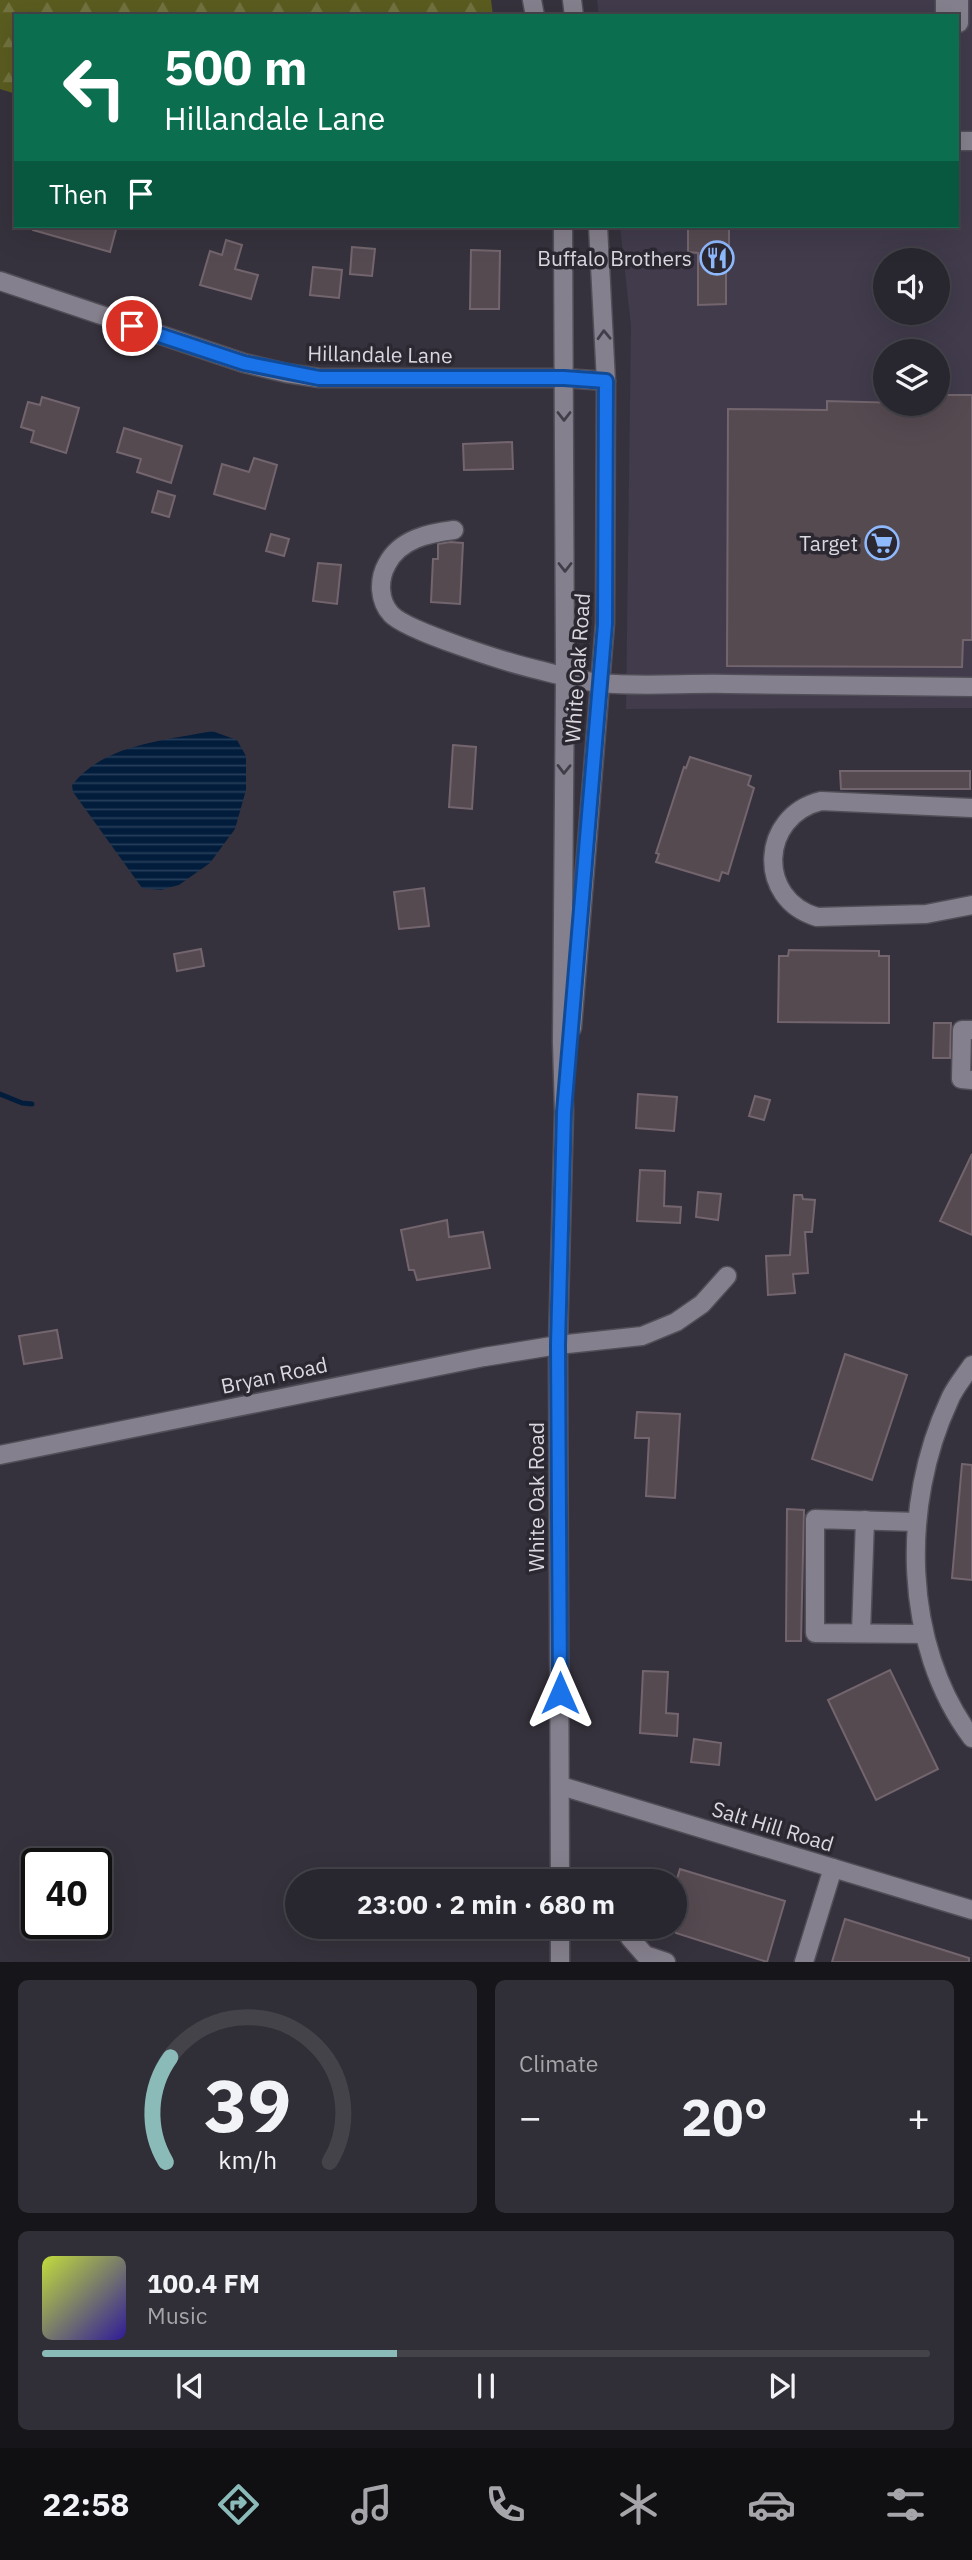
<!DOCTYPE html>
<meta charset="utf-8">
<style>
:root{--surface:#28262e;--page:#302e36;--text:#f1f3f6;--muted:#a5a5aa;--line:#44434a;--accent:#8bbbb9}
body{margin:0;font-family:"IBM Plex Sans",sans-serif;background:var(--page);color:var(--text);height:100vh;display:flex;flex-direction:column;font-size:26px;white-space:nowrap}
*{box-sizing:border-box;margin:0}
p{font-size:23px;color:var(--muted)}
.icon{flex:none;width:38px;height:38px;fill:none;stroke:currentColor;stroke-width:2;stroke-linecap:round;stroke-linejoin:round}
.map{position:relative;height:1962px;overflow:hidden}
.details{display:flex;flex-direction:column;gap:18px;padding:18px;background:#161519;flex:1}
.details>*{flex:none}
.top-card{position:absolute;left:14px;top:14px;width:945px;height:214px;border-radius:0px;box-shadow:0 7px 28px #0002,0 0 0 2px var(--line);background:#0b6e4f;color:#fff;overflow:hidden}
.controls{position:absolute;left:873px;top:248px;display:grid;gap:14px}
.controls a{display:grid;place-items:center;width:77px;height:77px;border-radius:50%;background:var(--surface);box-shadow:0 7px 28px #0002,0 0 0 2px var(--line);font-size:35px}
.speed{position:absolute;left:21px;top:1848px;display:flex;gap:14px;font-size:35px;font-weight:700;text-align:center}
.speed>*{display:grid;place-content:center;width:91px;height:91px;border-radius:50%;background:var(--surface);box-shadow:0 7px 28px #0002,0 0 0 2px var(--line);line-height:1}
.speed .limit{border:4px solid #111;border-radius:10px;background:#fff;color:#111}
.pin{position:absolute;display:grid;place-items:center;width:60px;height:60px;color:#fff;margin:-30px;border:4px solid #fff;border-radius:50%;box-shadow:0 2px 7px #0007}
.me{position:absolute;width:77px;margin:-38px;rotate:0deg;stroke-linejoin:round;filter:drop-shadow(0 0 5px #0008)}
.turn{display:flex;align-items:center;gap:24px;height:147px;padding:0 35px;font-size:32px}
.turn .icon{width:91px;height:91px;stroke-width:2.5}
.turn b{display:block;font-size:49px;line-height:60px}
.then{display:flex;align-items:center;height:66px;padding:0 35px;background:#0003;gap:14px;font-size:26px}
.big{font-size:52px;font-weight:700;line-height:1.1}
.details .widget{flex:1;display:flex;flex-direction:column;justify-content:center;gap:10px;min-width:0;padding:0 24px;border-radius:10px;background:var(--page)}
.details .dial{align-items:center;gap:0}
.dial svg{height:182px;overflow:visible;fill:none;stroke:var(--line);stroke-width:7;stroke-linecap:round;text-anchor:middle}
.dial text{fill:var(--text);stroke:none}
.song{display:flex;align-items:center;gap:21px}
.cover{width:84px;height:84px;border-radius:10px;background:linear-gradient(135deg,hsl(70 70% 55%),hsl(250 70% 35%))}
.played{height:7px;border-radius:4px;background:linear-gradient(90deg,var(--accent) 40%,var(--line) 40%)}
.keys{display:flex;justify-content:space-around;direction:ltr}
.heat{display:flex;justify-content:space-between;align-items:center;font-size:38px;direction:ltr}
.details .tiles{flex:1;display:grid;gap:18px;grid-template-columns:1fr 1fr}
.widget:last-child{grid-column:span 2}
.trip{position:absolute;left:285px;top:1869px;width:402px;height:70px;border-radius:35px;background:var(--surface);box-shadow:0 7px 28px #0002,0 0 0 2px var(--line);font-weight:700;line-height:70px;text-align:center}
.tabs{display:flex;height:112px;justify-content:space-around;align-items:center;background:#100f12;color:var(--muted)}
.tabs .icon{width:49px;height:49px}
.tabs .active{color:var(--accent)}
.tabs b{font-size:32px;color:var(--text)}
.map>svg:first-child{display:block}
.built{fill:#413b4c;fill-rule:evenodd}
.forest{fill:url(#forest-firs)}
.water{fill:url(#water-rules)}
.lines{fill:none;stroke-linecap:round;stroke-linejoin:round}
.stream{stroke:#021d3c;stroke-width:5}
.building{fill:#564a51;stroke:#73656d;stroke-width:2}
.minor-casing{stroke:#524e58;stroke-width:21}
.minor{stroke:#85808d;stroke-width:18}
.oneway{stroke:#423e49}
.route-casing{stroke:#114b97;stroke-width:18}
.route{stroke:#1a73e8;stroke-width:12}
.labels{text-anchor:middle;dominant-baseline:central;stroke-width:7;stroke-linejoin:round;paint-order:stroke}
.poi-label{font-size:21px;fill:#dad8df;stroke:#2c2832;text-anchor:end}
.street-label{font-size:21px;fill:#dad8df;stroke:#2c2832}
</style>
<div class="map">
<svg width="972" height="1962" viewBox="0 0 972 1962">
<defs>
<pattern id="forest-firs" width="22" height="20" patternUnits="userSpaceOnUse" patternTransform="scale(1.75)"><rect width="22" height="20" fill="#5b5c1f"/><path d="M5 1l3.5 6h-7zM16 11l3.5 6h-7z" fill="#72733f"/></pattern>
<pattern id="water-rules" width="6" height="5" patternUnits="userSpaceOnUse" patternTransform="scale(1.75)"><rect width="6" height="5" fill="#021d3c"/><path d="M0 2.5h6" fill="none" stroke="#263d58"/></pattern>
</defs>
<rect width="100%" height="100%" fill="#36323d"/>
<path class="built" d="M597,0H972V708L626,709L631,326L620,226H957V16H599ZM886,261H938V313H886ZM886,352H938V404H886Z"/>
<polygon class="forest" points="0,0 491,0 493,16 16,16 16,94 0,89"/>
<path class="water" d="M212,731L237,740L246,756V790L235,829L210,863L179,885L161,890L142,888L73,792L72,785C104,744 163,741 212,731Z"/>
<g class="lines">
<polyline class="stream" points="0,1094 22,1103 32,1104"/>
</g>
<g class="building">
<polygon points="34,226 117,226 110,252 33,230"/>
<polygon points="729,226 729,253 726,253 726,304 698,305 698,253 688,252 688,227"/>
<polygon points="226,240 242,245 235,269 258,275 251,299 200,285 210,251 222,255"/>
<polygon points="352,247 375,249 372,276 350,274"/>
<polygon points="471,250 500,251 499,309 470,309"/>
<polygon points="313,267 342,270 339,298 310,295"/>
<polygon points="938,395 972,395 972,640 963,640 962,667 727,666 728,409 827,410 827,401 938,404"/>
<polygon points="42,397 79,408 66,453 31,442 34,431 21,427 28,402 40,405"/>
<polygon points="124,428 182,446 171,483 137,472 141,459 117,452"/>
<polygon points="512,442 513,469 464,470 463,444"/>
<polygon points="254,458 277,465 265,509 214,494 222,464 249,472"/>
<polygon points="158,491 175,496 169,517 152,512"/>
<polygon points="271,534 289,539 284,556 266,551"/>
<polygon points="450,542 463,543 460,604 431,602 433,559 438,559 438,544"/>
<polygon points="318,563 341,565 337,604 313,601"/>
<polygon points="453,745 476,747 472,809 449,807"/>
<polygon points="690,757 751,776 748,785 754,788 728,874 722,872 719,881 656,862 659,854 656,853 684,767 686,768"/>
<polygon points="840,771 970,771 970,789 841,789"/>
<polygon points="424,888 429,926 399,929 394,892"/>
<polygon points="201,949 204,966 177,971 174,954"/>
<polygon points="789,950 879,951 879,956 889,956 889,1023 778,1022 779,956 788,956"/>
<polygon points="934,1023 951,1023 950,1058 933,1058"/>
<polygon points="638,1094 677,1097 674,1131 636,1128"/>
<polygon points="755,1096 770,1100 764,1120 749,1116"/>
<polygon points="972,1154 972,1235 940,1221"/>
<polygon points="640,1170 665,1171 664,1206 681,1207 680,1223 637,1221"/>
<polygon points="698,1192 721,1194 718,1220 696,1217"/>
<polygon points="794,1195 802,1195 803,1199 815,1200 812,1232 805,1232 808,1273 793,1274 795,1293 768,1295 766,1256 790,1255"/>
<polygon points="447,1220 449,1237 483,1232 490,1268 417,1280 414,1270 409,1270 401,1230"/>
<polygon points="57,1330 62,1358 24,1364 19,1336"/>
<polygon points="845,1354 907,1375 872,1480 812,1459"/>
<polygon points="637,1412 680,1414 675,1498 646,1496 649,1438 635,1438"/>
<polygon points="962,1464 972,1465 972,1580 952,1578"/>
<polygon points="787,1509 804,1510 801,1641 786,1641"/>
<polygon points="890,1670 938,1769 876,1800 828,1700"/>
<polygon points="643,1671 668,1672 666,1713 678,1714 677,1736 640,1733"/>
<polygon points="694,1739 721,1743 719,1765 691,1762"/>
<polygon points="680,1869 785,1901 767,1962 676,1933 676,1882"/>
<polygon points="845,1919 969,1958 969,1962 832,1962"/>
</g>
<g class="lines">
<defs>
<g id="minor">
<polyline points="532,0 535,16"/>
<polyline points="572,0 574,16"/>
<polyline points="945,0 945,16"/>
<polyline points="959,23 959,0"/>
<polyline points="957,141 972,141"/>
<polyline points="0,281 244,363 286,373 319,378 564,378 606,381"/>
<path d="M454,530C429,533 400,539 387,564C378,580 379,601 391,614C406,631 512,664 539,670C559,675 580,681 601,683C640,687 688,683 728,684C810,685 891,686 972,687"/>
<path d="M972,808L821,801C760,816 756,899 817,917L926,914L972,905"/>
<polyline points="572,1028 605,623 606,381 598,226"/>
<polyline points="972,1030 962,1030 961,1079 972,1080"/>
<path d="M972,1365C964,1377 954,1388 949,1401C901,1504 902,1645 972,1738"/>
<polyline points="0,1455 484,1357 558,1345 642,1336 676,1322 702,1304 727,1276"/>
<polyline points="917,1522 815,1519 815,1633 924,1634"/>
<polyline points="861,1633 865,1520"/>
<polyline points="561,1786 972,1910"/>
<polyline points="560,1881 558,1345 564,1112 562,1042 565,676 563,226"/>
<polyline points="634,1927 630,1938 645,1955 666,1962"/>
<polyline points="560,1962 560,1927"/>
<polyline points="804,1962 833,1868"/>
</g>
</defs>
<use href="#minor" class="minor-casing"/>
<use href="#minor" class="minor"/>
</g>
<defs><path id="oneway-chevron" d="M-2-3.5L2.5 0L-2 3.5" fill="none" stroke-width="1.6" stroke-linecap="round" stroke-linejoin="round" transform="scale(1.75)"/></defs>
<g class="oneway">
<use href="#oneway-chevron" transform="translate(604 335) rotate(-92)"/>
<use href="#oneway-chevron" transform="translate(564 416) rotate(90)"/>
<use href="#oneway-chevron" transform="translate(565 567) rotate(90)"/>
<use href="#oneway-chevron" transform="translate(564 769) rotate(91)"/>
</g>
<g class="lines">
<defs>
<polyline id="route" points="132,326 244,363 319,378 564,378 606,381 605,624 564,1112 558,1345 560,1693"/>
</defs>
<use href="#route" class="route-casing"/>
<use href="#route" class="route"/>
</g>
<defs>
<symbol id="restaurant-ring" viewBox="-11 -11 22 22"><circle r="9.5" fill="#2c2832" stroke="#8eb9fd" stroke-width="1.5"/><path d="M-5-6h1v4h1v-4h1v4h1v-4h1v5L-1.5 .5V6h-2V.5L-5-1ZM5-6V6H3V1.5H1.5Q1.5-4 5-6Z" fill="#8eb9fd"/></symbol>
<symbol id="supermarket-ring" viewBox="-11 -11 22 22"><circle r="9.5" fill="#2c2832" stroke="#8eb9fd" stroke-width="1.5"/><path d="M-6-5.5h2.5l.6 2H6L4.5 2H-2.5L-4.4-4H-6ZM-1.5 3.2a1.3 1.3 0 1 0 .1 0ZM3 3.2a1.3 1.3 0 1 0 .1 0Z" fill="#8eb9fd"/></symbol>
</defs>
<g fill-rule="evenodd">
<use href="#restaurant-ring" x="698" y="239" width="38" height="38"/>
<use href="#supermarket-ring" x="863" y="524" width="38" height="38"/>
</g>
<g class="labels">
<g class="poi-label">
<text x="692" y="258">Buffalo Brothers</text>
<text x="858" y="543">Target</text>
</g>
<g class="street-label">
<text transform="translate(380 354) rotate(1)">Hillandale Lane</text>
<text transform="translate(577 668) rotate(-86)">White Oak Road</text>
<text transform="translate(274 1375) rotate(-12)">Bryan Road</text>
<text transform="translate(536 1497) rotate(-90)">White Oak Road</text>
<text transform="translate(773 1826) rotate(17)">Salt Hill Road</text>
</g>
</g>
</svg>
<div class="controls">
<a><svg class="icon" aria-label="sound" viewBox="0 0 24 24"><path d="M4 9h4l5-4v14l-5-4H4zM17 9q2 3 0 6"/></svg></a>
<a><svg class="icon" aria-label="layers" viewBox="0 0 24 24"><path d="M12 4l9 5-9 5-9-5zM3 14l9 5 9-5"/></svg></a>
</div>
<div class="speed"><div class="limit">40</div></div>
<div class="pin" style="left:132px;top:326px;background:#d93025"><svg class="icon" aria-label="arrive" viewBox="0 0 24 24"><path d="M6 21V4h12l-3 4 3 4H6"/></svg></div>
<svg class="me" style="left:560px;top:1693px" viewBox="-20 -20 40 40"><path d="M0-17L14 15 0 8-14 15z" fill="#1a73e8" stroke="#fff" stroke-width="4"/></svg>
<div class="trip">23:00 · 2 min · 680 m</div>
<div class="top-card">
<div class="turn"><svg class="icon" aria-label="left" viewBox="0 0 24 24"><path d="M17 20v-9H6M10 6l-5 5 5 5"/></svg><div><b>500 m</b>Hillandale Lane</div></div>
<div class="then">Then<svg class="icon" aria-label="arrive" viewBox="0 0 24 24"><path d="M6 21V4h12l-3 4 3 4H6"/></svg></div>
</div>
</div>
<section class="details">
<div class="tiles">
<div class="widget dial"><svg viewBox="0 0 100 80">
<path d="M14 69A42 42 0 1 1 86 69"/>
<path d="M14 69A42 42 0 0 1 16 23" stroke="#8bbbb9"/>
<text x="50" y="56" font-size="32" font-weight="700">39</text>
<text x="50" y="72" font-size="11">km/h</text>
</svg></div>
<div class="widget"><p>Climate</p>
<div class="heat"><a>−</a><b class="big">20°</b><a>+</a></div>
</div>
<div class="widget">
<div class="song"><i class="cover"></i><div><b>100.4 FM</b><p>Music</p></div></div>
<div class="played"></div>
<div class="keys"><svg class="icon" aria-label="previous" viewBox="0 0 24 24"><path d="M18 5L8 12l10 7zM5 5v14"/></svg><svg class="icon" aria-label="pause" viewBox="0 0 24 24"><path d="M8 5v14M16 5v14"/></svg><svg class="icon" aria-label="next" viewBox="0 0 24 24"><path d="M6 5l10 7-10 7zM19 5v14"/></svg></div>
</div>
</div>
</section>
<nav class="tabs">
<b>22:58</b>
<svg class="icon active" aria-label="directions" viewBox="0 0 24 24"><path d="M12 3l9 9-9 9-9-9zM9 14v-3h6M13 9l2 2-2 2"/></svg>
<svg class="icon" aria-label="music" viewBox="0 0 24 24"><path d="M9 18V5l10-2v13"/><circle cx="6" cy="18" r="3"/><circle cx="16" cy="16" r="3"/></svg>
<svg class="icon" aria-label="phone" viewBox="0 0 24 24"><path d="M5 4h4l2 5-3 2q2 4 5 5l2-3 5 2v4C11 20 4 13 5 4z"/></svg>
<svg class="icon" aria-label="climate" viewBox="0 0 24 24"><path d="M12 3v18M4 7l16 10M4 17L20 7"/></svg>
<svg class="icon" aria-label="car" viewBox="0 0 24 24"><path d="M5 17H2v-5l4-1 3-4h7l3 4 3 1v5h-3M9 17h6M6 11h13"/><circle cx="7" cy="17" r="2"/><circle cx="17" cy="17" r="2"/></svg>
<svg class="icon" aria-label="filters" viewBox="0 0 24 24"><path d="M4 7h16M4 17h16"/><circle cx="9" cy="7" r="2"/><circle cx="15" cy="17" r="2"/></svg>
</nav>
